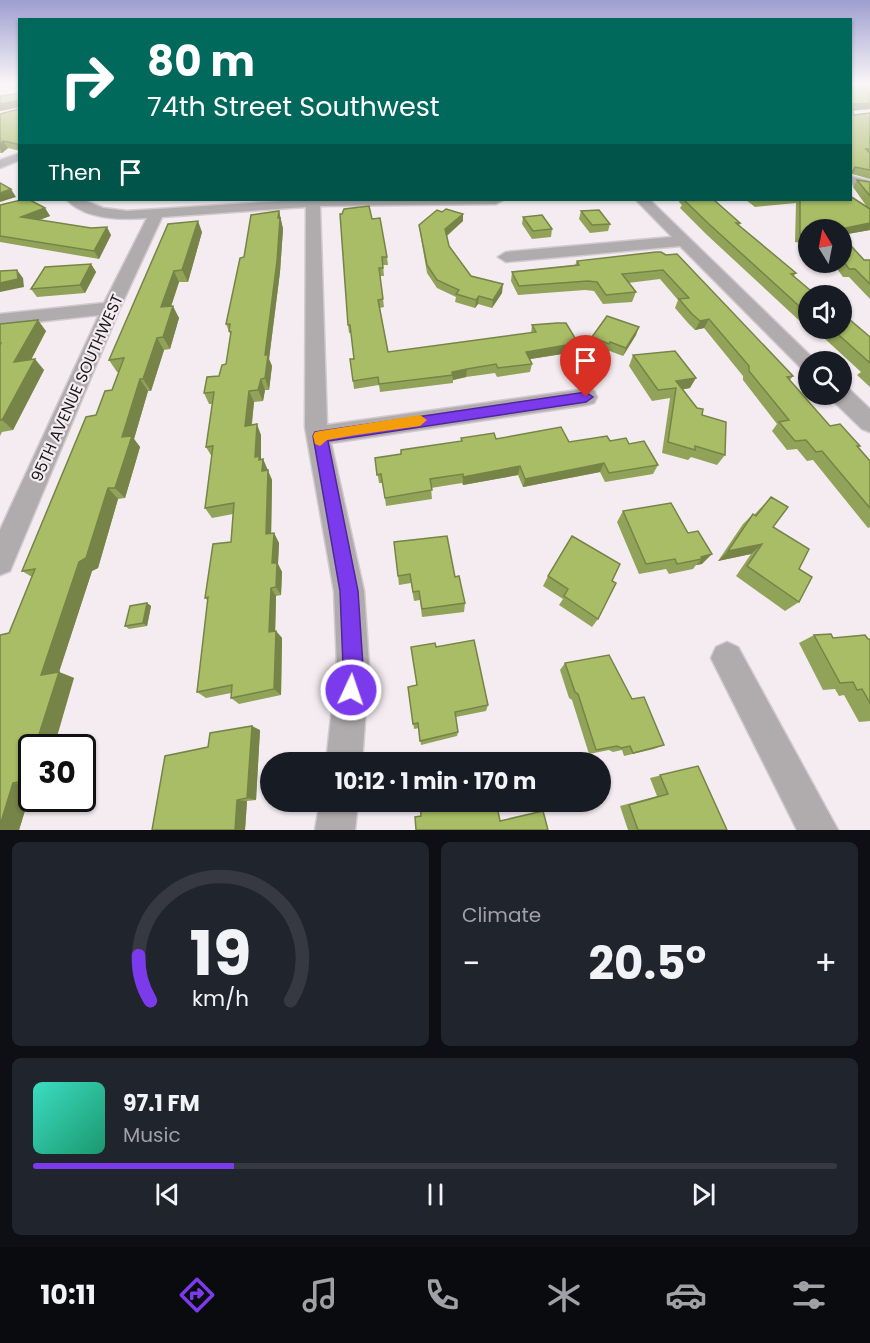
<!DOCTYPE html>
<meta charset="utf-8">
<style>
:root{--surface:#171b24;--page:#20242c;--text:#f1f3f6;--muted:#9ea1a6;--line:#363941;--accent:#7c3aed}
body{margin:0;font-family:Poppins,sans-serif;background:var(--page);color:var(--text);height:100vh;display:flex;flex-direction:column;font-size:22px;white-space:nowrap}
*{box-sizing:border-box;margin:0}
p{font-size:20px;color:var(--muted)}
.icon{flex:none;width:33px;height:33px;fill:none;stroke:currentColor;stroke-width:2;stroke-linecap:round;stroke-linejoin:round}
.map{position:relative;height:830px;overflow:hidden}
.panel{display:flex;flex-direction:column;gap:12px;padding:12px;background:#0d0f14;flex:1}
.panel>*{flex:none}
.banner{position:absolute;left:18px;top:18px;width:834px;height:183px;border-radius:0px;box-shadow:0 2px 4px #0004;background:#00695c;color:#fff;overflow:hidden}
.needle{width:39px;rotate:350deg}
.fabs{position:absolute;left:798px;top:219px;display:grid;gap:12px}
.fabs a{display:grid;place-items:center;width:54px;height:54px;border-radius:50%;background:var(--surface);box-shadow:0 2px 4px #0004;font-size:30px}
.speed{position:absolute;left:18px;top:734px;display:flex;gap:12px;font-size:30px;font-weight:700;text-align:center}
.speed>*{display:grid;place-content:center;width:78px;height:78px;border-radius:50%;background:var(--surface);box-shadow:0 2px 4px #0004;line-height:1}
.speed .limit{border:3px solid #111;border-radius:9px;background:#fff;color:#111}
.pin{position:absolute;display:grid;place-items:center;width:51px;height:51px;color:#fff;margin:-62px -26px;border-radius:50% 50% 50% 0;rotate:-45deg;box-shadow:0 0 6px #0007}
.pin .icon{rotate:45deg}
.me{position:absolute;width:66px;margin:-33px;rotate:3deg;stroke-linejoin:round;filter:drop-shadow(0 0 4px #0008)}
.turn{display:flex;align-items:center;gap:21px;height:126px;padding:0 30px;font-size:27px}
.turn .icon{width:78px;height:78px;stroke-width:2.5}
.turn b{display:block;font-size:42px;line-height:51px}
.then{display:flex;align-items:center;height:57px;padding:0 30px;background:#0003;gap:12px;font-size:22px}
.big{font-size:45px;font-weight:700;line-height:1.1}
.panel .tile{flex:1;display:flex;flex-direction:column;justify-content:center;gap:9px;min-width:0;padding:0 21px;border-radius:9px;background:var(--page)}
.panel .dial{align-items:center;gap:0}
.dial svg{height:156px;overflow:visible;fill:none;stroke:var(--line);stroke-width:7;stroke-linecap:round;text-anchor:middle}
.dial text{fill:var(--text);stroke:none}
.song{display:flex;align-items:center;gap:18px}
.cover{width:72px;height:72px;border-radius:9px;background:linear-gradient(135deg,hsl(170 70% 55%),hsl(160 70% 35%))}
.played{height:6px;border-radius:3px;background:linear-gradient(90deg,var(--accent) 25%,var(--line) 25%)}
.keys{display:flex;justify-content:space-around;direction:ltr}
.heat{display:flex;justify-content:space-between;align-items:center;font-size:33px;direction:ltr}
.panel .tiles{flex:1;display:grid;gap:12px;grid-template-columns:1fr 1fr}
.tile:last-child{grid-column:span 2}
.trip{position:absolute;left:260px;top:752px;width:351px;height:60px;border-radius:30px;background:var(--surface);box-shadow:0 2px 4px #0004;font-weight:700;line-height:60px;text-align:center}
.tabs{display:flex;height:96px;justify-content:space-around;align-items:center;background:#090b0e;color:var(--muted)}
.tabs .icon{width:42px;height:42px}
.tabs .active{color:var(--accent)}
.tabs b{font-size:27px;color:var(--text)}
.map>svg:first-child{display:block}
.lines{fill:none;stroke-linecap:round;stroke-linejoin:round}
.minor-casing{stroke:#d2cace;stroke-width:3}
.minor{fill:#b0acae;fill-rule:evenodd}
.wall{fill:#91a358}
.shaded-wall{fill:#768447}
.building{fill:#a9bd66;stroke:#768447;stroke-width:1.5}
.route{fill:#7c3aed;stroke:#51269a;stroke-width:1.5}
.slow{fill:#f59e0b}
.labels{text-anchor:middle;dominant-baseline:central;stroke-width:4.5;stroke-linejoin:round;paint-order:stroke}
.street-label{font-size:16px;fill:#1d1a1c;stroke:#f4ecf0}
</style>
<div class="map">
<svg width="870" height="830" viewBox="0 0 870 830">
<rect width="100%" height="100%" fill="#f4ecf0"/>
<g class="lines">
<defs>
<g id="minor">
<polygon points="20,153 20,160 0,168 0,160"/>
<polygon points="850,176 870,181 870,189 850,184"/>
<path d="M67,200H84L103,208L127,211L297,200H503L496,204L320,206L327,425L586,389L594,391L597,397L594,403L586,405L331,443L364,591L369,666L362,762H326L337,666L334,591L305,427L306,207L162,217L120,308L10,571L0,575V530L99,315L0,326V314L104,303L147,218C122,220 86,220 67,200Z"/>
<polygon points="636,200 650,200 817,362 808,362 808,370 801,368 680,246 506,262 498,257 506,252 672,237"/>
<polygon points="842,387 848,388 870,409 870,432 862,429 832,400 829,394 842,394"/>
<polygon points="727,642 738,647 838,830 797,830 711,658 716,647"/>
<polygon points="320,801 358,801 355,830 315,830"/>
</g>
</defs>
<use href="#minor" class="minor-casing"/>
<use href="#minor" class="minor"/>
</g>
<g class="wall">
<polygon points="850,83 870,85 870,109 853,110 854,115 870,113 870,179 852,174 850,176"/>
<polygon points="20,93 20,151 8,148 2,153 0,153 0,114 19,109 19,107 0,111"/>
<polygon points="857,180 870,182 870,230 842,235 808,230 808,244 795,242 796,203 755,207 746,200 850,200 867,207 853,187"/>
<polygon points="680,200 714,200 740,223 739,226 796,273 794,276 808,296 808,328 842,328 870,337 870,387 857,375 861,372 824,338 818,338 706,234 680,208 682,205 679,202"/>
<polygon points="0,205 45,208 50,216 39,220 111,235 99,259 0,242"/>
<polygon points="279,211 283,229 280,272 269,359 272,366 269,390 265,390 263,401 254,402 252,425 261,435 261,460 263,459 272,480 271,534 274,533 279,543 278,564 282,572 281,595 276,596 275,631 276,631 282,638 281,695 239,704 231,698 231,693 206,698 197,692 208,601 205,598 231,542 233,514 212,518 205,508 212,457 206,447 212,404 209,404 204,393 219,376 226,364 231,336 226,324 244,257"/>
<polygon points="581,211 610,224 608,231 590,233 579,219"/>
<polygon points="442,212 463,214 463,221 447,236 449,246 471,276 502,293 492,308 478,304 475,308 455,302 456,297 437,288 427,273 420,232 419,225"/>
<polygon points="523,217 552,229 551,237 532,239 522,224"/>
<polygon points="372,219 387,257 388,265 383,265 384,276 380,276 384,307 380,308 388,352 531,333 532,325 578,343 575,352 530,359 532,364 530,372 497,377 495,373 466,377 453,380 453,383 380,392 379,385 354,389 353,381 354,359 351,333 349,333 348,325"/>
<polygon points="202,232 188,282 179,282 171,306 179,318 170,349 164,350 151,391 148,391 134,439 140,447 125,498 118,499 98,568 92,571 59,672 74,678 32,747 32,788 19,830 0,830 9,633 32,577 22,571 96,415 112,390 119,372 117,372 109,360"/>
<polygon points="842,236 864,260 870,260 870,299 849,277 843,277 832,262 842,262"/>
<polygon points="656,252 793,376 790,380 830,426 860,446 858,447 870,461 870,527 868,528 813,460 807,461 797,449 787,450 772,431 777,424 743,380 743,376 704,328 695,330 688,323 675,308 678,300 660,279 628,283 636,292 632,302 603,304 594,291 585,290 518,295 511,281 512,272 575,265 577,261"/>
<polygon points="91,264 96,272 85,293 37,297 31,289"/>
<polygon points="0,324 46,331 31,360 44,370 13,430 2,432 0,436"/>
<polygon points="636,335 623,356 607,350 606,352 589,345 592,337"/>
<polygon points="633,355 690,388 683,389 702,415 725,455 717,465 691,457 688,460 662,453 670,398 652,401 629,366"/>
<polygon points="461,438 496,439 569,442 610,441 629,444 658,465 653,474 605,482 600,472 523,487 518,475 463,485 462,483 431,488 432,499 386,506 383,483 379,483 375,458 401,454 461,441"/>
<polygon points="771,497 773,527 799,569 799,602 785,611 736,576 751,554 718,561 743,524 753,514 754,515"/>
<polygon points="623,511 688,533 698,531 702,564 696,565 693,569 669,574 666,569 639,574 617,522"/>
<polygon points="394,542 455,577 465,603 464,612 422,617 420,600 414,601 411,583 399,585"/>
<polygon points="548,576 612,581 598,619 592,627 559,605 563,599 543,586"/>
<polygon points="147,603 151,606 147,626 129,629 125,626"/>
<polygon points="814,635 833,638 870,639 870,721 859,722 844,695 839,696 835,689 823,690 799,643"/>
<polygon points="436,647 488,705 486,711 456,717 458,732 457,736 421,745 419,728 414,729 408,687 416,685"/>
<polygon points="565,663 632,699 664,745 654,749 624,756 622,750 613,752 609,750 589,754 572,700 569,698 560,670"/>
<polygon points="260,730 256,800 247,801 245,830 208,747"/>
<polygon points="698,766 727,830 628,830 620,806 657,796 650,778"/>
</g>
<g class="shaded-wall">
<polygon points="16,101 20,107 0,111 0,104"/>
<polygon points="870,103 870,109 850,111 850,108 853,104"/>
<polygon points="3,141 8,148 2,153 0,149 0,144"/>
<polygon points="11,189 16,197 0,202 0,193"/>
<polygon points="45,208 50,216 26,225 21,217"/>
<polygon points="279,211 283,229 280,272 269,359 272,366 269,390 265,378 265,355"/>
<polygon points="463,214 463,221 445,237 445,229"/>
<polygon points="198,221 202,232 188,282 182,270"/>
<polygon points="870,223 870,230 842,235 842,230 835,230"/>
<polygon points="107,227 111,235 99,259 94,251"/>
<polygon points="91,264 96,272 85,293 80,285"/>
<polygon points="17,270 23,278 24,287 0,292 0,283"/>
<polygon points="174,271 179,282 167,319 161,307"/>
<polygon points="503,284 502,293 492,308 493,300"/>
<polygon points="479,296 478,304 475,308 476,300"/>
<polygon points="173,306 179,318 170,349 163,337"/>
<polygon points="709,319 704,328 695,330 700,321"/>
<polygon points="38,320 46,331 24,373 14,362"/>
<polygon points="639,327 636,335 623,356 626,348"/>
<polygon points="157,338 164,350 151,391 143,379"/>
<polygon points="578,343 575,352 524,360 526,352"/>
<polygon points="35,359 44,370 13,430 2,420"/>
<polygon points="467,369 466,377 453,380 452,372"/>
<polygon points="696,378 690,388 675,391 676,381"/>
<polygon points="140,379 148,391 134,439 140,447 125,498 115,488 122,437"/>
<polygon points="261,379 265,390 263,401 258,390"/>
<polygon points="249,391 254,402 250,437 245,426"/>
<polygon points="257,424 261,435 261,460 263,459 272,480 271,544 266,534 255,457"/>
<polygon points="604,463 600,472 523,487 525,479"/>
<polygon points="520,466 518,475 463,485 463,477"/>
<polygon points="108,488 118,499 98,568 92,571 59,672 74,678 54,747 35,747 41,675 79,562"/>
<polygon points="274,533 279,543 278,564 282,572 281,595 276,587 272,563"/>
<polygon points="762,544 751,554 718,561 728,551"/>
<polygon points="712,554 702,564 696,565 702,559 701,557"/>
<polygon points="271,588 276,596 275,639 269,632"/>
<polygon points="147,603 151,606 147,626 143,623"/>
<polygon points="276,631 282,638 281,695 274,689"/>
<polygon points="252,726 260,730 256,800 247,798"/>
<polygon points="32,760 32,782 25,781"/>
<polygon points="13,783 32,786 32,788 19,830 0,830 0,825"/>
<polygon points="237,800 247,801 245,830 235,830"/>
</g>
<g class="building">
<polygon points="850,83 864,83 870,85 870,103 853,104 851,107 854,115 870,113 870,149 866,149 870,153 870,170 855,167 852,173 850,171"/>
<polygon points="20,93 20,148 18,147 17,144 3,141 0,144 0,114 19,109 19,103 16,101 0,104 0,96"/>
<polygon points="857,180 870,182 870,196"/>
<polygon points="0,183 11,189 0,193"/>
<polygon points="850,196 870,209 870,223 836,230 808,230 808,235 800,234 800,200 850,200"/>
<polygon points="21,200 30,200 45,208 21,217 91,228 107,227 94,251 0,236 0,205"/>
<polygon points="684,200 714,200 740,223 736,223 796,273 791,274 817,296 808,296 808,314 710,225"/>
<polygon points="369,206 372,219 380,218 387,257 382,257 383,268 379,268 383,299 378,300 388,352 536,332 532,325 557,323 566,323 578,343 526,352 532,364 498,368 496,364 467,369 452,372 453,375 379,384 378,377 353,381 350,359 354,359 350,325 348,325 340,214 342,214 344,209"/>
<polygon points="446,209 463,214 445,229 449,246 471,276 503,284 493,300 479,296 476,300 456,294 459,290 437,280 427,265 419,225 437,210 442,212"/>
<polygon points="599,210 610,224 592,225 581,211"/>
<polygon points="279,211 278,218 280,218 277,261 265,355 268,355 265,378 261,379 258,390 249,391 245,426 257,424 255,457 259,456 259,460 263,459 262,471 268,470 266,534 274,533 272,563 277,563 276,587 271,588 269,632 276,631 274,689 231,698 232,685 197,692 208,597 205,598 213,544 231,542 234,503 205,508 213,446 206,447 214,392 204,393 207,377 219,376 222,365 226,364 231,332 229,331 230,324 226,324 240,258 244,257 251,215"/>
<polygon points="542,215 552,229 533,231 523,217"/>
<polygon points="198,221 182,270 174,271 161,307 173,306 163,337 157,338 143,379 140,379 122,437 132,436 115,488 108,488 86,558 79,562 41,675 59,672 35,747 32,747 32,760 25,781 13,783 0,825 0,635 9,633 35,569 22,571 86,417 96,415 105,391 112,390 124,358 109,360 168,224"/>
<polygon points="842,236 864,260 870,260 870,284 855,269 849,269 842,259"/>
<polygon points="656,252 661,252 666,255 677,254 793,376 787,377 830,426 840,424 860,446 857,446 870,461 870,508 822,451 816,452 806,440 795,441 779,422 789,420 749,371 749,366 709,319 700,321 692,314 679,299 689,298 663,270 622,274 636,292 606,295 597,282 588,281 519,286 512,272 579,265 577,261"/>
<polygon points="91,264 80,285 31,289 45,267"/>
<polygon points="17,270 18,279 0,283 0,271"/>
<polygon points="842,313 870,337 870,363 831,328 842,328"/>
<polygon points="607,316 639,327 626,348 610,342 609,344 592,337"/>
<polygon points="38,320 14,362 35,359 2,420 0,420 0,345 1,343 0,343 0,324"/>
<polygon points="675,351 696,378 676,381 697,408 703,409 702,415 726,422 725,455 695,446 695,450 668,442 676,388 658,390 633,355"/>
<polygon points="561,427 569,442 607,436 610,441 626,438 629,444 644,441 658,465 609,473 604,463 525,479 520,466 463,477 463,474 430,479 432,490 385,498 381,474 377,475 375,458 401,454 401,450 462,441 461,438 494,433 496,439"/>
<polygon points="771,497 788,507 773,527 809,549 799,569 812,577 799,602 747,566 762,544 728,551 753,514 756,516"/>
<polygon points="671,503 688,533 698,531 712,554 701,557 702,559 677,564 675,559 646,564 623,511"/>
<polygon points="447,536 455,577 459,576 465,603 422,609 419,591 413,592 410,574 398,576 394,542"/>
<polygon points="572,536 620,564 612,581 616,583 598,619 564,596 568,589 548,576"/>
<polygon points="147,603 143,623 125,626 130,606"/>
<polygon points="831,634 833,638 865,635 868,639 870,639 870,703 862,689 857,690 853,682 840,683 814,635"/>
<polygon points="474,640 488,705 455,712 458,732 420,741 418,723 413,724 408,687 417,685 411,647 435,643 436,647"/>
<polygon points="609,655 632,699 644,697 664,745 633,753 630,746 621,748 617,746 596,750 578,694 575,692 565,663"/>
<polygon points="252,726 247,798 237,800 235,830 152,830 165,756 208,747 210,733"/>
<polygon points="698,766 727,830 638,830 629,805 668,794 660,775"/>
<polygon points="420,801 496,801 500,821 543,811 548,830 416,830 415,817 421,816"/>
</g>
<linearGradient id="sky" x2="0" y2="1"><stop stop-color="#9e9ed0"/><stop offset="0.42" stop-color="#faf6f8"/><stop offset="1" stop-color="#faf6f8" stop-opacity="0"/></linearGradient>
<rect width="870" height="199" fill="url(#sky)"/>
<polygon class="route" points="586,392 593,397 586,402 328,441 358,591 363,666 361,690 358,697 351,700 344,697 341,690 343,666 340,591 313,436 315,432"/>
<polygon class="slow" points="420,415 427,420 420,426 356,435 327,440 320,446 315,444 313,436 315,432 320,431"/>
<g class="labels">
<g class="street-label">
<text transform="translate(77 388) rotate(-66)">95TH AVENUE SOUTHWEST</text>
</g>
</g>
</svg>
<div class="fabs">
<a><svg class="needle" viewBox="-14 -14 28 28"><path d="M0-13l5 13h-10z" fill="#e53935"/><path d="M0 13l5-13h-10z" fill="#9ea1a6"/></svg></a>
<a><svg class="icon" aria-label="sound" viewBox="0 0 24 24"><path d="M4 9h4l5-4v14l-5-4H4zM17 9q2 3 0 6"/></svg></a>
<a><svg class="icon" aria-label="search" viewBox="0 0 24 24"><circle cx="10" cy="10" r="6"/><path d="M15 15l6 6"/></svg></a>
</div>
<div class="speed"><div class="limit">30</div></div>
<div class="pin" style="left:586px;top:397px;background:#d93025"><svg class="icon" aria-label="arrive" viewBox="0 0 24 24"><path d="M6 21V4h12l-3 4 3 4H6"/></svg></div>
<svg class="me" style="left:351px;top:690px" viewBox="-20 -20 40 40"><circle r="17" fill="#7c3aed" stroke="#fff" stroke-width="3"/><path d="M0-11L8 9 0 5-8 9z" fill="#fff"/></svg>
<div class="trip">10:12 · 1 min · 170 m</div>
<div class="banner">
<div class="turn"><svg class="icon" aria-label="right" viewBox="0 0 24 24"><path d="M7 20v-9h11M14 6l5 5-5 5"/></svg><div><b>80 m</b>74th Street Southwest</div></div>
<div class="then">Then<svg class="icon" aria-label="arrive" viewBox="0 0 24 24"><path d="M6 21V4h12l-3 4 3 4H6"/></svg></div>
</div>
</div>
<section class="panel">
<div class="tiles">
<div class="tile dial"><svg viewBox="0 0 100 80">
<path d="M14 69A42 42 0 1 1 86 69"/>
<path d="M14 69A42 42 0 0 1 8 46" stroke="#7c3aed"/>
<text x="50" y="56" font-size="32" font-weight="700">19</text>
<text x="50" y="72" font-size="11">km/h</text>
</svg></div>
<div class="tile"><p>Climate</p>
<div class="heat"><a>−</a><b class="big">20.5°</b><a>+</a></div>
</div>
<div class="tile">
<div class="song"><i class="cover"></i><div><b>97.1 FM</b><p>Music</p></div></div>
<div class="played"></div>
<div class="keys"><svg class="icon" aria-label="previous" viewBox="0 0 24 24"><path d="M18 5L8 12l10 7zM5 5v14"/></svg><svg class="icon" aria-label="pause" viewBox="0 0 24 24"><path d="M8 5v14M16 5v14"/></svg><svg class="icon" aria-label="next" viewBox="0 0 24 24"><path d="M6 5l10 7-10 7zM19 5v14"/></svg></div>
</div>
</div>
</section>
<nav class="tabs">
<b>10:11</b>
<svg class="icon active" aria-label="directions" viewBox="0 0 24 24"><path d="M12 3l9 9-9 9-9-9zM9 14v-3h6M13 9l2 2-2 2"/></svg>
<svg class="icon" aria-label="music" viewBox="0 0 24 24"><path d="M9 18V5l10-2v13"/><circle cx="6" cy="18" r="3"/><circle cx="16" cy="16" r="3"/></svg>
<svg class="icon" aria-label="phone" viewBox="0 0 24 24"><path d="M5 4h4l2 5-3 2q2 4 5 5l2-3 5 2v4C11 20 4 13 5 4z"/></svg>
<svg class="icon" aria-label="climate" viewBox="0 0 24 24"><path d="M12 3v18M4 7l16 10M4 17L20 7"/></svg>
<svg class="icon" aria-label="car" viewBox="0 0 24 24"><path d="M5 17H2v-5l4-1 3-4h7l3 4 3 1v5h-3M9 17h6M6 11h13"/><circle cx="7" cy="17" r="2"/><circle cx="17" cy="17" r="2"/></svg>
<svg class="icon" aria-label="filters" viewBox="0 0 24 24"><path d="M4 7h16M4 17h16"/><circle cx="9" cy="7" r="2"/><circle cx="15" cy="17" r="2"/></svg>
</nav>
